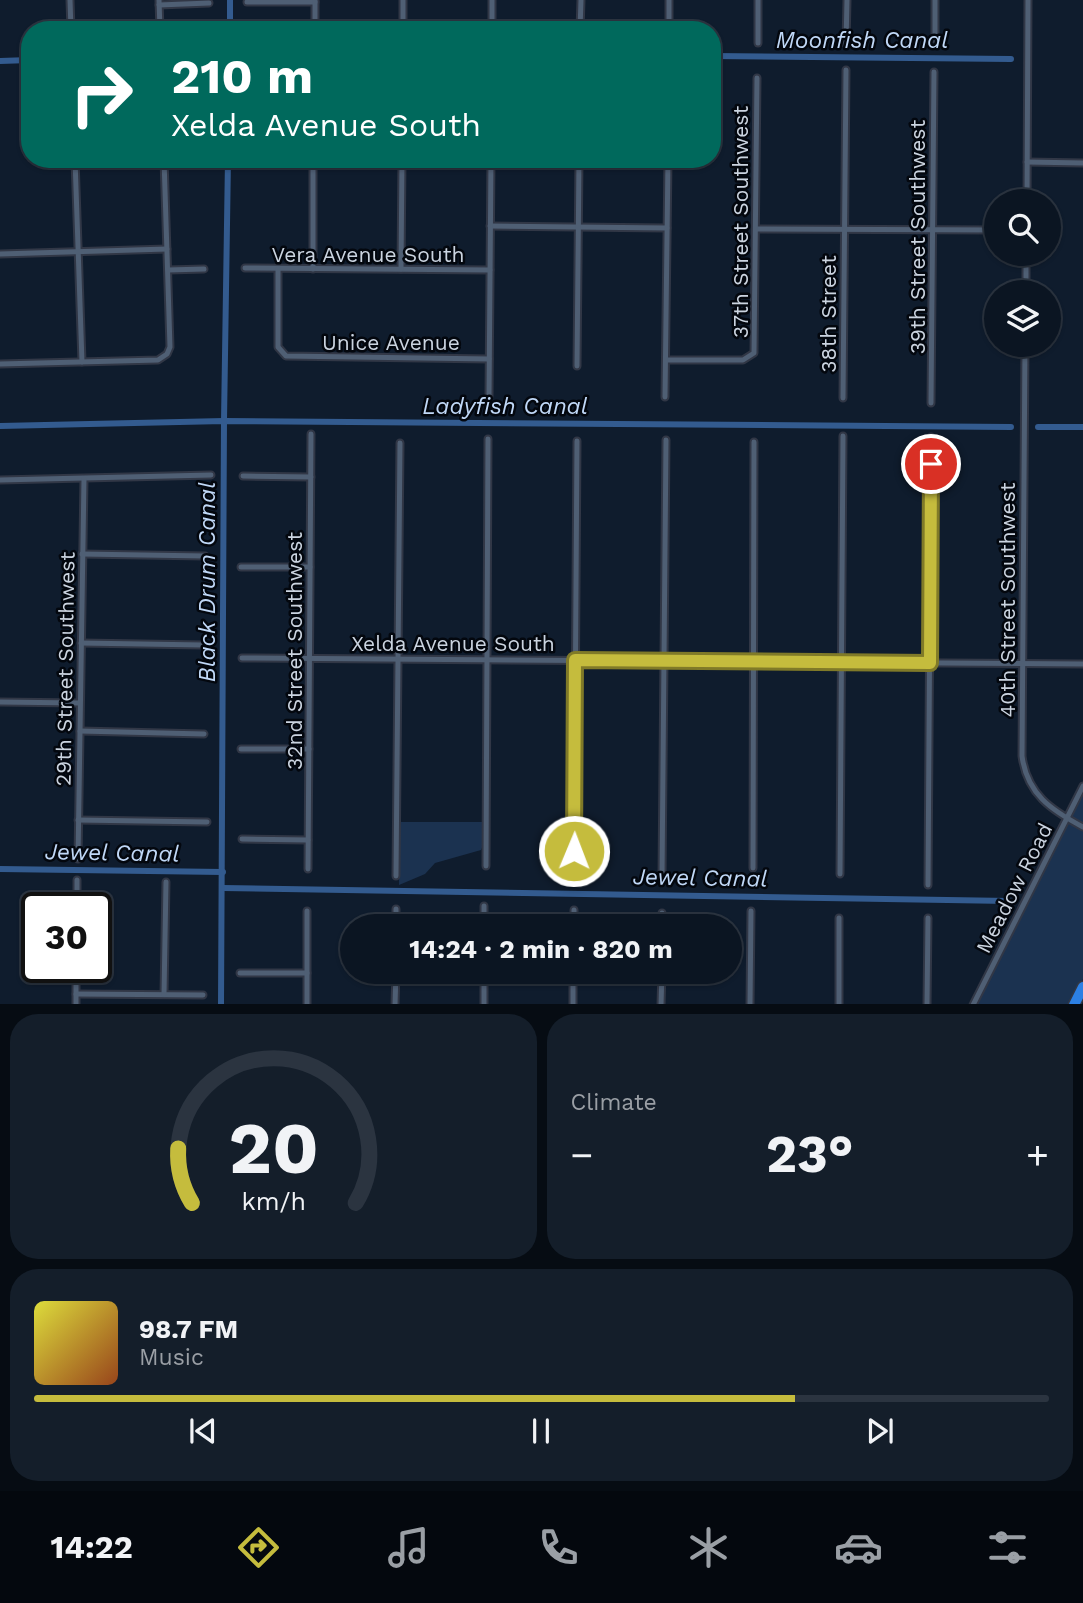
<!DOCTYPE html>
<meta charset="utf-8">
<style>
:root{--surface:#0b1522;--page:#141e2a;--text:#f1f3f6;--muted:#9a9fa5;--line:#2b3440;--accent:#c5bc3d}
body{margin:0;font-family:"Work Sans",sans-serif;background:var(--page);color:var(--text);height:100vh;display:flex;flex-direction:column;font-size:26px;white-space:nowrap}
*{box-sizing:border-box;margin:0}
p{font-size:23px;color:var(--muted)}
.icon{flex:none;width:38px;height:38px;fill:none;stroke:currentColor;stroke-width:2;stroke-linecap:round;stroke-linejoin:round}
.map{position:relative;height:1004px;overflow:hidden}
.panel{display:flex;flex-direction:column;gap:10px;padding:10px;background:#060c13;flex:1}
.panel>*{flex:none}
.banner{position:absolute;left:21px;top:21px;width:700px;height:147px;border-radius:28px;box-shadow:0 2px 5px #0004,0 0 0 2px var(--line);background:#00695c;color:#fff;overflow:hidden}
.fabs{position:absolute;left:984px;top:189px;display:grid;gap:14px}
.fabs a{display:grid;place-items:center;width:77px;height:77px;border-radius:50%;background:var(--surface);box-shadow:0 2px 5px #0004,0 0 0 2px var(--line);font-size:35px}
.speed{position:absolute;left:21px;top:892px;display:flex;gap:14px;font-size:35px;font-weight:700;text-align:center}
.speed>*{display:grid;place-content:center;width:91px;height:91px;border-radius:50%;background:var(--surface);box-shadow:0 2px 5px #0004,0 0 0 2px var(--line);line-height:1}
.speed .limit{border:4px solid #111;border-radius:10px;background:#fff;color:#111}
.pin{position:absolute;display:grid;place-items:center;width:60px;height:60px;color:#fff;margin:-30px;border:4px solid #fff;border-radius:50%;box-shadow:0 2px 7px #0007}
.me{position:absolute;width:77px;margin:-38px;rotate:1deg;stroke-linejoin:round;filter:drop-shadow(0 0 5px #0008)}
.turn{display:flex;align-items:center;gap:24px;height:147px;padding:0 35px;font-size:32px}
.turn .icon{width:91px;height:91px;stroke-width:2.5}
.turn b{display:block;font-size:49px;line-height:60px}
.big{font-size:52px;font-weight:700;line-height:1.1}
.panel .tile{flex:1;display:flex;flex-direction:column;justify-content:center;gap:10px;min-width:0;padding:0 24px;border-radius:28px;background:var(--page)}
.panel .dial{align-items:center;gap:0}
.dial svg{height:182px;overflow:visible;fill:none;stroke:var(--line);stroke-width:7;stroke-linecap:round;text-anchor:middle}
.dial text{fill:var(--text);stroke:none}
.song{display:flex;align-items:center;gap:21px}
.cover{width:84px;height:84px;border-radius:10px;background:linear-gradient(135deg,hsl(60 70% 55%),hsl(20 70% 35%))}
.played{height:7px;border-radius:4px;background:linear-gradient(90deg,var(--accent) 75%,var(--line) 75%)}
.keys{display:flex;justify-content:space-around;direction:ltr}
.heat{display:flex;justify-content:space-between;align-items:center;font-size:38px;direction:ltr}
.panel .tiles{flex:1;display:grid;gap:10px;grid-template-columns:1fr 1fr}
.tile:last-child{grid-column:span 2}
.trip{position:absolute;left:340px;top:914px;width:402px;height:70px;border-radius:35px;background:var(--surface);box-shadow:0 2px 5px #0004,0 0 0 2px var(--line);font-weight:700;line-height:70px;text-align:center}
.menu{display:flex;height:112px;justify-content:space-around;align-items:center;background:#04080e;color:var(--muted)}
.menu .icon{width:49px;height:49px}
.menu .current{color:var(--accent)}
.menu b{font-size:32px;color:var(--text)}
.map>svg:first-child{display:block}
.green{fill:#1b3250}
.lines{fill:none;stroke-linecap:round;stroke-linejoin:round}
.canal{stroke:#335b8f;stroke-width:6}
.street-casing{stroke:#313746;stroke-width:9}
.highway-casing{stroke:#313746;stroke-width:13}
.street{stroke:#4f5f74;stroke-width:5}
.highway{stroke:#2c80e4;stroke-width:10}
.route-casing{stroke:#807a28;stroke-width:18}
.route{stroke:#c5bc3d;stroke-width:12}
.labels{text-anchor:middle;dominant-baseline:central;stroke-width:5;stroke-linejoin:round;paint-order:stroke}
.street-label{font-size:21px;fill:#cbd4e0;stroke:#03070e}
.water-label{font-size:23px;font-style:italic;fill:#c0d8f7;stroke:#03070e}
</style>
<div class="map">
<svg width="1083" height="1005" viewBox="0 0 1083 1005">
<rect width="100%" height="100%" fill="#0f1c2d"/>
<g class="green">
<polygon points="1083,785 1083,979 1070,1004 975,1005"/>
<path d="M400,822H487L488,833L481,850L435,863L425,874L399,885C400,864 395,844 400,822Z"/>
</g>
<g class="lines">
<g class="canal">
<polyline points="230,30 230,0"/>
<polyline points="712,56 1011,59"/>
<polyline points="0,61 30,60"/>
<polyline points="0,426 224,421 1011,427"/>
<polyline points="1038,427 1083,427"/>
<polyline points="0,869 223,872"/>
<polyline points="223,888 1009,901"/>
<polyline points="221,1005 224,421 228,159"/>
</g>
<defs>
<g id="street">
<polyline points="70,0 71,30"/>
<polyline points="159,0 160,30"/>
<polyline points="247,2 315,2"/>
<polyline points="159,5 209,3"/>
<polyline points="315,30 315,1"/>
<polyline points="403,30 403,0"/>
<polyline points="492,30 492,0"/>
<polyline points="580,30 581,0"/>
<polyline points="669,30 669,0"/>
<polyline points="935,39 935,0"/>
<polyline points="758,43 758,0"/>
<polyline points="846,44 847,0"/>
<polyline points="75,159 82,362"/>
<polyline points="1027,162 1083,163"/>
<polyline points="1027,201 1028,0"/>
<polyline points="490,226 667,228"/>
<polyline points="756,229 996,230"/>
<polyline points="0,254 167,249"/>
<polyline points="245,268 490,270"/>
<polyline points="278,269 278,347 286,356 489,359"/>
<polyline points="313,269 313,159"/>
<polyline points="401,269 402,159"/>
<polyline points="168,270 204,269"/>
<polyline points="1026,292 1026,254"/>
<path d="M1025,345L1022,756C1027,794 1051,810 1083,827"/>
<polyline points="666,360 743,360 754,353 757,78"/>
<polyline points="0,364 158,360 167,354 170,347 164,159"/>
<polyline points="577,366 579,159"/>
<polyline points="489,396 491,159"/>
<polyline points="665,397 668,159"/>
<polyline points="843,398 846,70"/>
<polyline points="931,403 934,72"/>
<polyline points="243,476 311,477"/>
<polyline points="0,480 211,475"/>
<polyline points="82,554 205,556"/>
<polyline points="241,567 310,567"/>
<polyline points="81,643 203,645"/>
<polyline points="242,658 1083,664"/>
<polyline points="0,702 79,703"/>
<polyline points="80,731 204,734"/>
<polyline points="241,749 309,749"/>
<polyline points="78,820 207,822"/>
<polyline points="242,839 308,840"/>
<polyline points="78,859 84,479"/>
<polyline points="486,866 488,439"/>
<polyline points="753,868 754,442"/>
<polyline points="308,869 311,434"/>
<polyline points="840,874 843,436"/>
<polyline points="396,876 400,443"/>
<polyline points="662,877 666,440"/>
<polyline points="574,878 577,441"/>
<polyline points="928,885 931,437"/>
<polyline points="77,908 77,880"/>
<polyline points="396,926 396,909"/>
<polyline points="484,926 484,906"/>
<polyline points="574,926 574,910"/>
<polyline points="662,926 662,913"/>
<polyline points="240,973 307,973"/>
<polyline points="76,994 203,995"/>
<polyline points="164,994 166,882"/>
<polyline points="76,1005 76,968"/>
<polyline points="307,1005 307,911"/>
<polyline points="395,1005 396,971"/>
<polyline points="484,1005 484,971"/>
<polyline points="573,1005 573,971"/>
<polyline points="661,1005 662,971"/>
<polyline points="750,1005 751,911"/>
<polyline points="839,1005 839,918"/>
<polyline points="927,1005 928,918"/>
<polyline points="973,1005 1083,786"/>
</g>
<polyline id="highway" points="1074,1005 1083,987"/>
</defs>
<use href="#street" class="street-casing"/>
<use href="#highway" class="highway-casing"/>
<use href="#street" class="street"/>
<use href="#highway" class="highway"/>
</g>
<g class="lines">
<defs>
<polyline id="route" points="574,851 575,660 930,663 931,464"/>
</defs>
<use href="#route" class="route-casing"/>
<use href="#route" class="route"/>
</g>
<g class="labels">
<g class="street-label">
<text transform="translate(740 222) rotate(-90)">37th Street Southwest</text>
<text transform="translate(917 237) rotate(-90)">39th Street Southwest</text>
<text x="368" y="254">Vera Avenue South</text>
<text transform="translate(828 314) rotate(-90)">38th Street</text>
<text x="391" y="342">Unice Avenue</text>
<text transform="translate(1007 600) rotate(-90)">40th Street Southwest</text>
<text x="453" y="643">Xelda Avenue South</text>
<text transform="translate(294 651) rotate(-90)">32nd Street Southwest</text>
<text transform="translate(65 669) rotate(-89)">29th Street Southwest</text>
<text transform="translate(1014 888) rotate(-63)">Meadow Road</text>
</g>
<g class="water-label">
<text x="862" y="40">Moonfish Canal</text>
<text x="505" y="406">Ladyfish Canal</text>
<text transform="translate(207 582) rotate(-90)">Black Drum Canal</text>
<text transform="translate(112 853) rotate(1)">Jewel Canal</text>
<text transform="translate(700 878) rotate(1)">Jewel Canal</text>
</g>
</g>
</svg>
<div class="fabs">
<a><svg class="icon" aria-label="search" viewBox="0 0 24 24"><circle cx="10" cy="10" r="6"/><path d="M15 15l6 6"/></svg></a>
<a><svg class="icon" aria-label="layers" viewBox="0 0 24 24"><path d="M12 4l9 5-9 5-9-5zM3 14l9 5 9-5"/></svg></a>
</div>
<div class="speed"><div class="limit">30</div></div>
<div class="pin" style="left:931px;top:464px;background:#d93025"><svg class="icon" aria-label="arrive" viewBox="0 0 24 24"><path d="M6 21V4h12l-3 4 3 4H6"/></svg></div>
<svg class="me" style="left:574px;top:851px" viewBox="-20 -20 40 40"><circle r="17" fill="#c5bc3d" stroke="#fff" stroke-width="3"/><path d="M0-11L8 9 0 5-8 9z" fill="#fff"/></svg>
<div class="trip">14:24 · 2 min · 820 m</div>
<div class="banner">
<div class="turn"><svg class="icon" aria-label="right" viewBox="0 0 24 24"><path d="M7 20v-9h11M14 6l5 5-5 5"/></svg><div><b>210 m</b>Xelda Avenue South</div></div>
</div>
</div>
<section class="panel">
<div class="tiles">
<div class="tile dial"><svg viewBox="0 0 100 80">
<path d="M14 69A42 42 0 1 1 86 69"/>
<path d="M14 69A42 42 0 0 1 8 45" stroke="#c5bc3d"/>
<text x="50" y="56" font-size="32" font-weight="700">20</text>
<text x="50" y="72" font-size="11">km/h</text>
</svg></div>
<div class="tile"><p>Climate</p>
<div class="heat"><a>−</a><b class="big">23°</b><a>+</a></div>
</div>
<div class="tile">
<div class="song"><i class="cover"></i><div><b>98.7 FM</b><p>Music</p></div></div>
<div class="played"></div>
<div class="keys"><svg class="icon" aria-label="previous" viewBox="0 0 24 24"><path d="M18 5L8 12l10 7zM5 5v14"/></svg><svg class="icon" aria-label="pause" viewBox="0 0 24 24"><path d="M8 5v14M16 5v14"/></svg><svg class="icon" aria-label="next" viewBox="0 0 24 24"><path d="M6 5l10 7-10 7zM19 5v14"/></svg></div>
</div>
</div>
</section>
<nav class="menu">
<b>14:22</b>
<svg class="icon current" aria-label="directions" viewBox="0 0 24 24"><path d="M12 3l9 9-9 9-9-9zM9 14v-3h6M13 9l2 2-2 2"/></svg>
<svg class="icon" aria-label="music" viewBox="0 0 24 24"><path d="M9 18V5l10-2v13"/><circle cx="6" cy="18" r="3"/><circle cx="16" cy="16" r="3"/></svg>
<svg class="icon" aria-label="phone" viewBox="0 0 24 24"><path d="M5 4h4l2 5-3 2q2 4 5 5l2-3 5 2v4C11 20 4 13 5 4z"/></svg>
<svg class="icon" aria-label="climate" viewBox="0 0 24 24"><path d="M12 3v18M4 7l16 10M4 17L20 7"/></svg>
<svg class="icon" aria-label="car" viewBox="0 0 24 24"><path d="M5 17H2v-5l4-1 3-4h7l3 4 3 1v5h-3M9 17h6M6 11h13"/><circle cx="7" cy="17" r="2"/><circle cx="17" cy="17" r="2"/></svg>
<svg class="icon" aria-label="filters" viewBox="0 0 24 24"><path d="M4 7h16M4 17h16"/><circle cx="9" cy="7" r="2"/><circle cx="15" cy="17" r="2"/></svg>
</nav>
